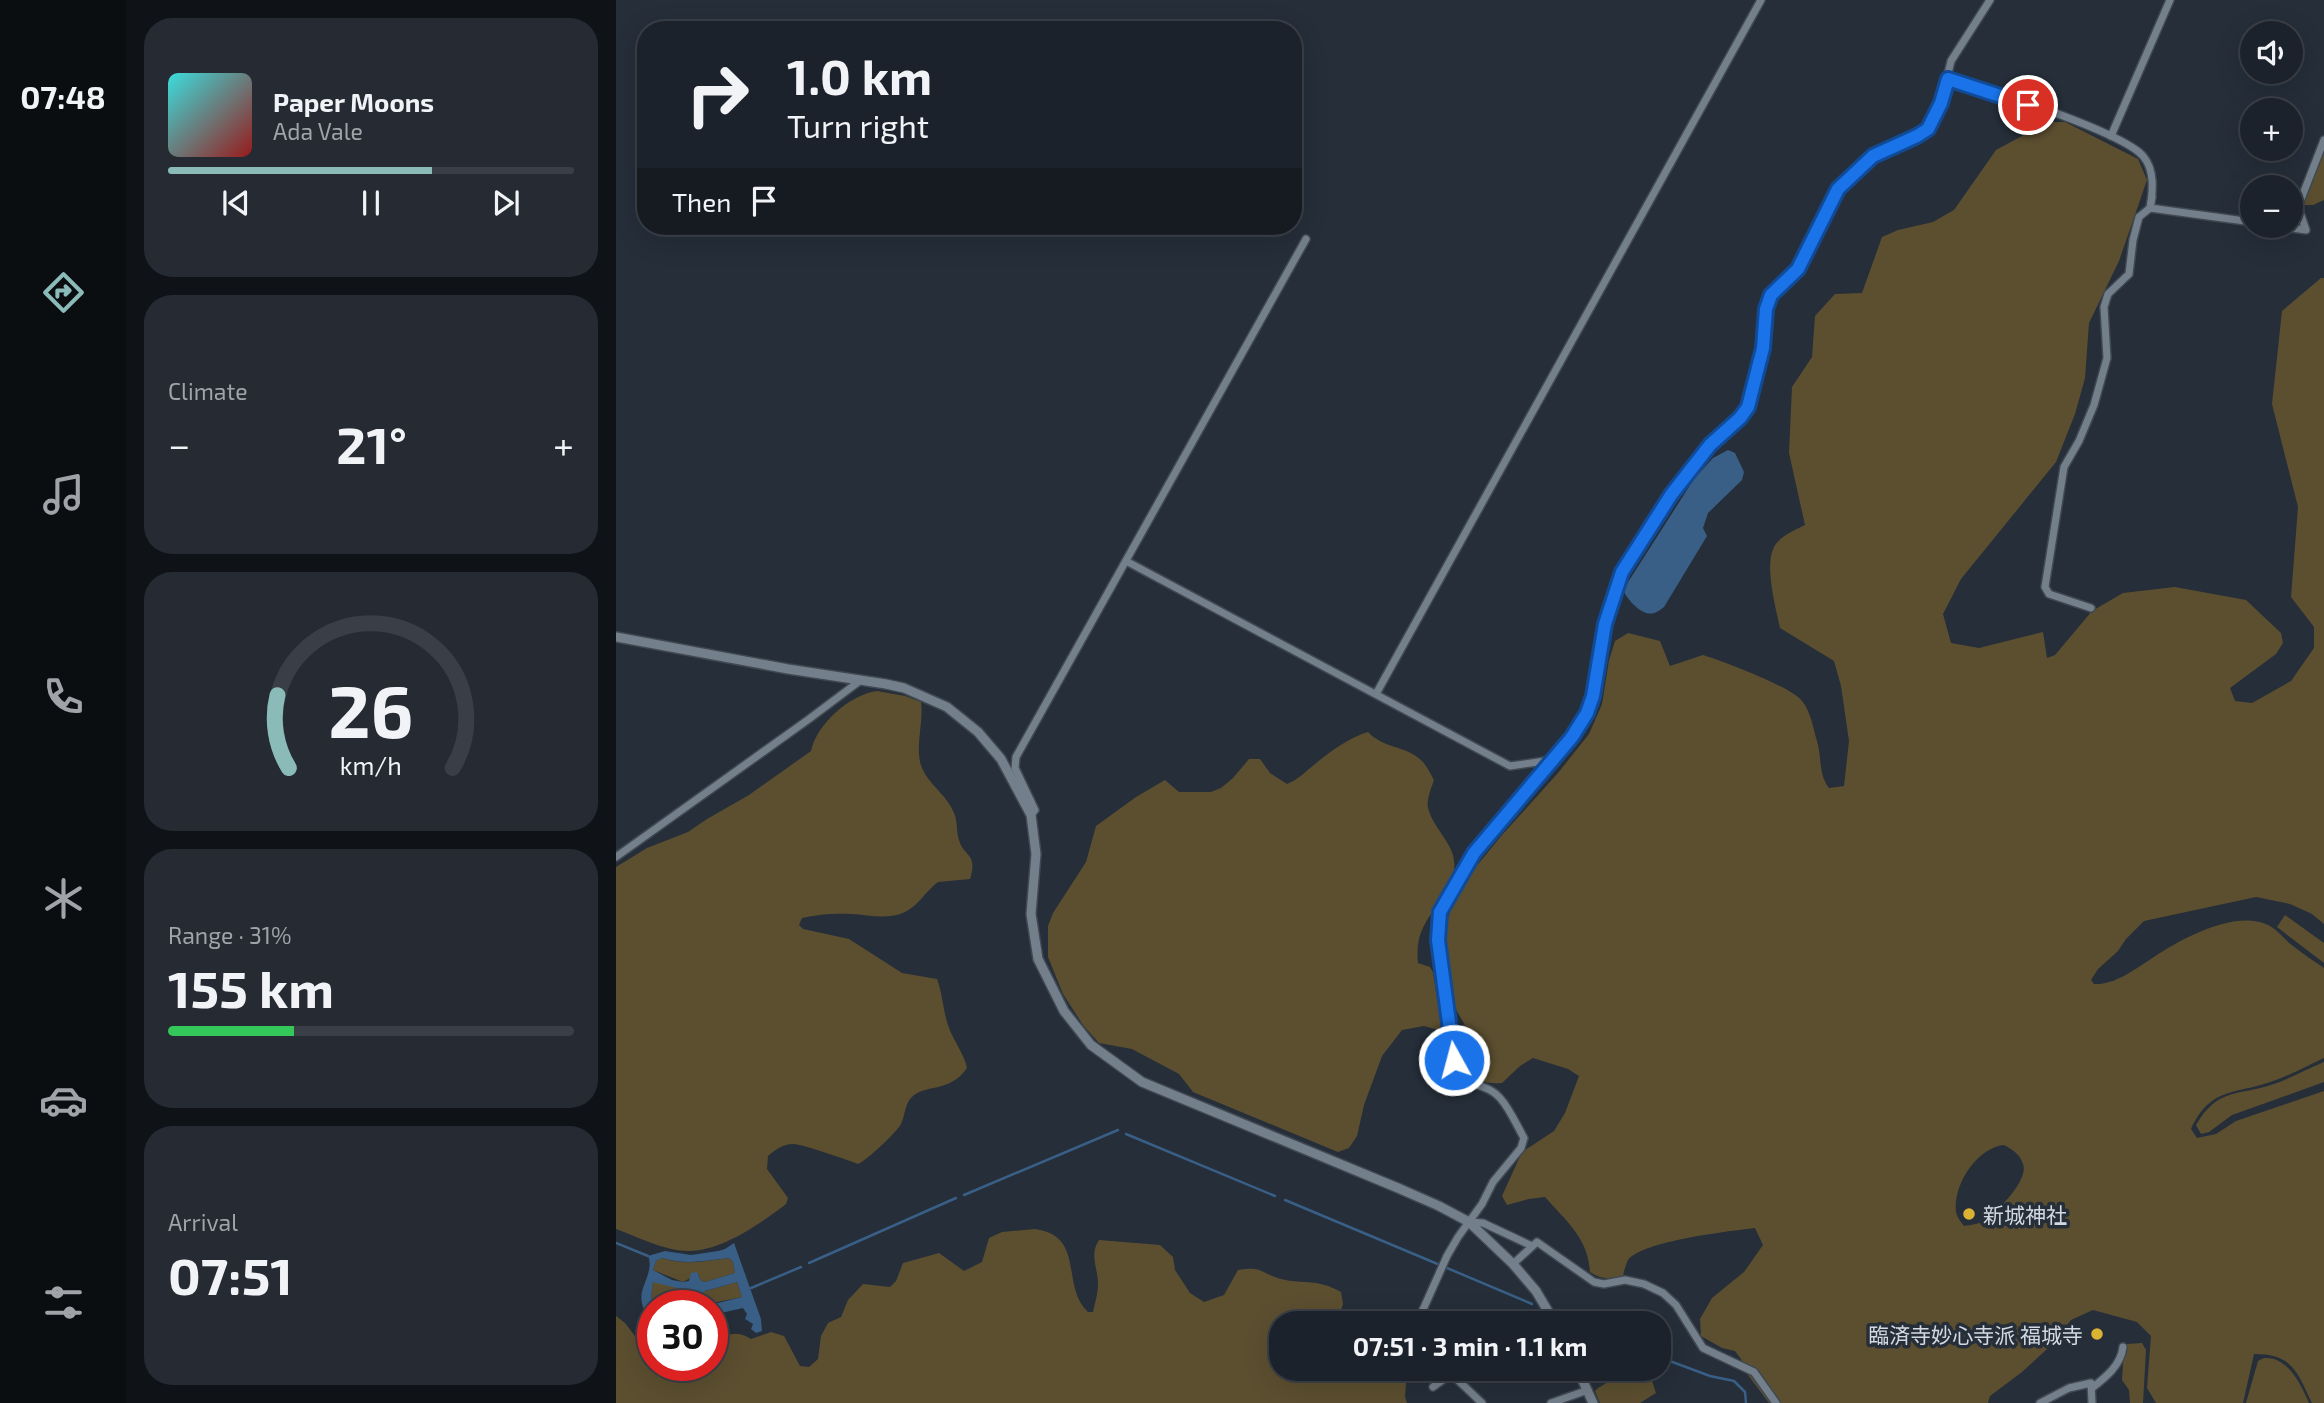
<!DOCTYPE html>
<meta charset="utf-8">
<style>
:root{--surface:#1c222b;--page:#252a33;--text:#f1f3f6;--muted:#a0a4a9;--line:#3a3f47;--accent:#8bbbb9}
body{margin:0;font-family:"Exo 2","Noto Sans JP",sans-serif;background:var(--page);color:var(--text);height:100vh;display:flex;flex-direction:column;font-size:26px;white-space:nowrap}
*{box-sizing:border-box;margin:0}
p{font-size:23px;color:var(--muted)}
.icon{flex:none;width:38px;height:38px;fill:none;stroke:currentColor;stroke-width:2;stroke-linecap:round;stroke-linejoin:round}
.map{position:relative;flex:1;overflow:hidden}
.sheet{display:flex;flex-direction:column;gap:18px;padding:18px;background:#0f1318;width:490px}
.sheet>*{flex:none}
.guide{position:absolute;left:21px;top:21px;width:665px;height:214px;border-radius:28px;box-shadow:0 7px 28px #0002,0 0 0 2px var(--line);background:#1c222b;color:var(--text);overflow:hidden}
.fabs{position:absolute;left:1624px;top:21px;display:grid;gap:14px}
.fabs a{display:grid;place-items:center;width:63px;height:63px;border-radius:50%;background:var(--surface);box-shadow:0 7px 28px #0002,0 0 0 2px var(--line);font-size:35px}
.speed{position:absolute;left:21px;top:1290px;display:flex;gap:14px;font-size:35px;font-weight:700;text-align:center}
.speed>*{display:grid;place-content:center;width:91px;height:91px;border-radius:50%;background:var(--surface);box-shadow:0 7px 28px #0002,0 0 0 2px var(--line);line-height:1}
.speed .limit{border:10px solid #d22;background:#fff;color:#111}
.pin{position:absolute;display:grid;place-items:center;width:60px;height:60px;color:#fff;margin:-30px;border:4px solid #fff;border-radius:50%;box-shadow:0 2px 7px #0007}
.me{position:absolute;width:77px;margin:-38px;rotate:353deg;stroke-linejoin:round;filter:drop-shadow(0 0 5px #0008)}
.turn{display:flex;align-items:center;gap:24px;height:147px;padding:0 35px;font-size:32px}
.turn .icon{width:91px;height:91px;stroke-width:2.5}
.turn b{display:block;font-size:49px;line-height:60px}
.then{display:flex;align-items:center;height:66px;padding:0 35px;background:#0003;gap:14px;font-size:26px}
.big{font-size:52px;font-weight:700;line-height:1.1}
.sheet .widget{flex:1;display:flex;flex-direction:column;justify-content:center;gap:10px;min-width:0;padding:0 24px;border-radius:28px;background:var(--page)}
.sheet .dial{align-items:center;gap:0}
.dial svg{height:182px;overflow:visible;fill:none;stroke:var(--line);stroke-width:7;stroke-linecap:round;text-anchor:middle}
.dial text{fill:var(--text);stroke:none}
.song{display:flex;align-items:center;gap:21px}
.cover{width:84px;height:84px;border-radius:10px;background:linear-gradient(135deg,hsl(180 70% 55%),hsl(0 70% 35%))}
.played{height:7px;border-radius:4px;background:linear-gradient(90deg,var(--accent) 65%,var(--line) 65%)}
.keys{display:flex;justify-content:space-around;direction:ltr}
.heat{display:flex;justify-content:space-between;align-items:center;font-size:38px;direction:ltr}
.charge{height:10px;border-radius:5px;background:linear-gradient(90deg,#34c759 31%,var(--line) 0)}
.trip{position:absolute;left:653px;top:1311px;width:402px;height:70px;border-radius:28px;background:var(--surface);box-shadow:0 7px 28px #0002,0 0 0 2px var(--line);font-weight:700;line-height:70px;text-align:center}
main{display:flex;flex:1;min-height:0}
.tab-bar{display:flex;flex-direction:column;width:126px;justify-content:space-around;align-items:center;background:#0b0e11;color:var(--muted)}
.tab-bar .icon{width:49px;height:49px}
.tab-bar .on{color:var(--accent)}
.tab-bar b{font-size:32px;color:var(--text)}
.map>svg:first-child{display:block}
.green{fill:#5c4f30;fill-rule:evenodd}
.water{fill:#395f86;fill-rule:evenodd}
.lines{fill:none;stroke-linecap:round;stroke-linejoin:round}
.stream{stroke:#395f86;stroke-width:2.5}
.minor-casing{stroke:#404952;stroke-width:10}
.tertiary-casing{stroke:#404952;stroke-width:12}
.minor{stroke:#737f8b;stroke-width:7}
.tertiary{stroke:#737f8b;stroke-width:9}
.route-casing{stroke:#114b97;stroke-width:18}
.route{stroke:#1a73e8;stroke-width:12}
.poi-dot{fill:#dcb233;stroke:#252e39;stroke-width:2.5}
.labels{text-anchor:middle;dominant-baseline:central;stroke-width:7;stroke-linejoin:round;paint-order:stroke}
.poi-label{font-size:21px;fill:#d3d9e0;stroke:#252e39;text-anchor:start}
</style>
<main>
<nav class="tab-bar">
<b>07:48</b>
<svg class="icon on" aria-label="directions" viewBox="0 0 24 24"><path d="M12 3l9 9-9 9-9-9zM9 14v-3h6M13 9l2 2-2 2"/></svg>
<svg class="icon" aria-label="music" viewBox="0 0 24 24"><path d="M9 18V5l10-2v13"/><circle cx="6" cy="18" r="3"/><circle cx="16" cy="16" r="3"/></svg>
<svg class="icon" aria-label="phone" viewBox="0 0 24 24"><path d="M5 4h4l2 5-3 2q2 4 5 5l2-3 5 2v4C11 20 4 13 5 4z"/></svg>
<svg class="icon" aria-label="climate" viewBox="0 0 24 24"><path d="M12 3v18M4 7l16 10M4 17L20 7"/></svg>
<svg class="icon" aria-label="car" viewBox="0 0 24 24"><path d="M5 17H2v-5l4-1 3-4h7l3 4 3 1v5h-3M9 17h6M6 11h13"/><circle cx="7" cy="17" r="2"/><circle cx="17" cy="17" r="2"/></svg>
<svg class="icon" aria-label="filters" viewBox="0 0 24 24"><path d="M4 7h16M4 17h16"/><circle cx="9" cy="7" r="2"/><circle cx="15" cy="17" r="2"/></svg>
</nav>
<section class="sheet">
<div class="widget">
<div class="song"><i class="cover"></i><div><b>Paper Moons</b><p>Ada Vale</p></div></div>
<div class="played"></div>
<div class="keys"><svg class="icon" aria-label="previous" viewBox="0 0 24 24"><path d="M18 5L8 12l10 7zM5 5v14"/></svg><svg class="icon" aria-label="pause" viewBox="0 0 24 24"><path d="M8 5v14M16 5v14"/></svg><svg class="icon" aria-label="next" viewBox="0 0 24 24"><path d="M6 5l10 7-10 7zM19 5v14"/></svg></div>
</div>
<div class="widget"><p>Climate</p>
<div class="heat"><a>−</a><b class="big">21°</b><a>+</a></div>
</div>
<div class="widget dial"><svg viewBox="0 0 100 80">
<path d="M14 69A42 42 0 1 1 86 69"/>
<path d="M14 69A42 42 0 0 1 9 37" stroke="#8bbbb9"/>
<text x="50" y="56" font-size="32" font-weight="700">26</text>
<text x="50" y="72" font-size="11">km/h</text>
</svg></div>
<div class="widget"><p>Range · 31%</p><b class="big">155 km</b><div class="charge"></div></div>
<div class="widget"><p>Arrival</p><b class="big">07:51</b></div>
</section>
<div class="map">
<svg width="1708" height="1403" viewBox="0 0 1708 1403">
<rect width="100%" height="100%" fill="#252e39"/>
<g class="green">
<path d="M1432,122H1449L1522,159L1531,180L1503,261L1473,323L1469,378L1459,414L1440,462L1345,579L1327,614L1335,643L1363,648L1427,632L1431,658L1439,655L1476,611L1507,593L1559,587L1630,600L1665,633L1667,643L1660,654L1614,688L1619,701L1636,703L1675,681L1698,648V627L1675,597L1682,507L1656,404L1666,311L1705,278H1708V924L1696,914L1674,904L1640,897L1528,921L1510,939L1502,951L1482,969L1475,980L1478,984C1498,985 1516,971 1532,961C1561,941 1623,905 1657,928C1664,933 1670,941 1677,946C1687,954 1698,961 1708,968V1058C1691,1066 1674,1075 1657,1081C1619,1095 1595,1086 1575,1129L1581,1138L1600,1134L1620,1121L1708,1091V1403H1696C1681,1372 1677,1354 1638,1354L1627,1403H1540L1531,1388L1535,1336L1521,1322L1477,1310L1455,1320L1441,1340L1406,1372L1374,1396L1372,1403H1153L1129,1371L1125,1359L1119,1351L1106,1348L1085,1336L1084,1319L1096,1298L1128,1272L1147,1245L1139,1228C1114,1231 1026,1241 1012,1260C1010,1264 1008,1271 1007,1276C995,1280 984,1279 974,1272C972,1238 951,1222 929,1197L913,1199L891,1205L886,1196L906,1152L938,1131L949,1113L963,1076L952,1069L917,1058L904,1066L886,1083C869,1084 860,1081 849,1068L850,1027L838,1006L828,933L840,891L886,835L942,773L973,734L986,704L993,660L999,641L1012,633L1044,641L1054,666L1087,655C1106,661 1176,687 1186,701C1195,712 1197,728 1201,741C1206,757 1202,774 1213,788L1228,786L1233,741L1225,686L1218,661L1164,628C1160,608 1148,566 1158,547C1164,536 1179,530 1189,525L1173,453L1176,387L1196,357L1199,316L1219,294L1246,293L1266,237L1282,230L1317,222L1338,210L1380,150ZM1388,1145C1397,1150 1404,1154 1407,1164C1413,1180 1382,1211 1369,1220C1363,1224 1355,1225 1348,1226C1345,1222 1341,1217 1340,1212C1337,1184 1361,1148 1388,1145Z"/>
<polygon points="1708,144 1708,200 1697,205 1688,205 1686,202"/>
<path d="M261,691L289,696L305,702C308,723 298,748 306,768C313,785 332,796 338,813C342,822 340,831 343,840C348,858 362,852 354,879L322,882C310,891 303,905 289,912C272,920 254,915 235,914C219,913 202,914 186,918L183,925L187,929L233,939L286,973L321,979C327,995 327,1012 333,1028C338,1042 348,1053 351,1068C333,1094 308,1083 295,1098C289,1104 289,1116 285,1124C281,1132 249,1162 242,1164C235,1161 183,1143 177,1144C167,1144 159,1150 152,1156L151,1169L172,1198L170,1204C145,1223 106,1251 73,1251C49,1251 22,1237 0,1229V867L31,848L72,832L91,819L133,795L195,751C201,724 233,695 261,691Z"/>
<path d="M752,732C768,749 789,745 806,761C811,766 814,773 818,780C815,789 809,802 813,811C819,831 842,847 838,870C831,909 797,916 802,963L814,967L817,972L825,1025L822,1030L808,1026L786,1030L766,1056L748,1105L741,1136L733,1148L722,1152L577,1092L563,1074L516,1049L483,1043L467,1025L447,994L432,957V926L437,913L470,862L480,826L520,797L549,780L563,792H595L605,788L617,778L633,759H644L654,773L671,784C683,779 689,772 699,764C713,752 734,737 752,732Z"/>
<polygon points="1669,915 1708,943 1708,963 1661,927"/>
<path d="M1708,1062V1082L1616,1115L1593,1132L1585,1134L1580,1125C1602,1087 1623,1096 1658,1084C1675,1078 1691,1069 1708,1062Z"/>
<path d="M419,1229C470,1236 444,1286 472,1312H477C479,1303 482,1293 482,1284C482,1268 473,1255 483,1240L544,1245L557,1257L559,1270L574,1293L588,1302L608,1295L622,1270C648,1266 643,1273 665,1279C690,1285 700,1278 725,1292L727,1304L722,1319L724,1323H665V1368L791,1369L789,1397L791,1403H0V1316L9,1323L19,1336L37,1340V1365H96V1345C111,1335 118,1329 135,1339L155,1332L168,1336L184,1366L193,1367L202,1359L205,1336L212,1323L225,1317L232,1300L247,1284L274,1287L280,1281L287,1263L323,1253L348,1271L366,1262L373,1238L386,1232Z"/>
<path d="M46,1258C69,1266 89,1261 113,1258L117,1262L119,1273L89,1282L85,1281L82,1274L67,1282L37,1270L40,1261Z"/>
<path d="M39,1281C53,1285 79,1287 78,1305H62L35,1298L37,1282Z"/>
<polygon points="121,1282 126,1297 87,1305 86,1292"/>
<polygon points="1526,1343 1530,1350 1527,1403 1514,1403 1513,1390 1506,1380 1508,1348 1511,1344"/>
<path d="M1648,1358C1672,1356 1685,1385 1693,1403H1630L1642,1361Z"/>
<polygon points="1032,1369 1040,1393 1024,1403 984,1403 979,1391 982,1388 1015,1369"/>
</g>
<g class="water">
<path d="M1112,450L1119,453L1128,472L1126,480L1092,513L1087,528L1091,536L1048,607C1047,608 1040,613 1038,613C1026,617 1011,599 1007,590L1078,479L1097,458Z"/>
<path d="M118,1243L145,1319L146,1331L140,1333L135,1329L137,1324L129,1319L131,1314L127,1308L96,1315V1306L94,1305L126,1297L121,1282L89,1291L84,1295L87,1305L78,1306L77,1296L73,1291L37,1282L35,1298L62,1305L37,1306V1325C33,1318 27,1310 26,1303C22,1287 39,1272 32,1256L49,1251L75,1255L102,1251L109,1249ZM46,1258C69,1265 89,1261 113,1258L117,1262L119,1273L89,1282L85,1281L81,1272L75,1273L73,1281L67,1282L56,1280L37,1270L40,1261Z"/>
</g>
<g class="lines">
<g class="stream">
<polyline points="510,1134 659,1196"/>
<polyline points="348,1195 502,1130"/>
<polyline points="669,1200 824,1265"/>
<polyline points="0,1243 32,1256"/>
<polyline points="193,1263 340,1198"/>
<polyline points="831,1268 916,1304"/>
<polyline points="135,1288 185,1267"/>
<polyline points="951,1319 961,1323"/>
<polyline points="1043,1357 1094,1376 1118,1381 1129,1392 1130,1403"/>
</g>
<defs>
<g id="minor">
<path d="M1332,79C1366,86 1506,132 1527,156C1539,170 1537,191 1534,208L1636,222"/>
<polyline points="1495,136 1554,0"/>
<polyline points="1660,226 1690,230 1682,207 1708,140"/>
<polyline points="510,561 894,766 936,760"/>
<polyline points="1475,608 1433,594 1429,587 1448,467 1463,441 1478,405 1491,358 1488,307 1492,294 1513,274 1517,240 1523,217 1534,208 1536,197"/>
<polyline points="760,694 1145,0"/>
<polyline points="415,815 419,810 399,768 400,757 690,239"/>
<polyline points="0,857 193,719 245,680"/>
<polyline points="853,1222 867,1223 916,1246"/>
<polyline points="897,1264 921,1242 978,1282 988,1284 1009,1280 1028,1284 1047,1293 1060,1305 1087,1348 1138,1372 1160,1403"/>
<path d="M801,1323L831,1256L842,1237L866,1204L877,1182L905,1148L908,1138C901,1126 894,1109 884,1098C869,1081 853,1091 840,1065L823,940L824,912L858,853L956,737L971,713L977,696L989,624L1006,572L1054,495L1094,445L1123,418L1132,407L1147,348L1151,309L1155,295L1182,269L1222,189L1257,156L1301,136L1312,129L1325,103L1335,61L1374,0"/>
<polyline points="829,1368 866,1403"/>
<polyline points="817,1387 835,1374"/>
<path d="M1476,1388C1490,1377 1505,1365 1507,1347"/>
<polyline points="935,1403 972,1390"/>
<polyline points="1424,1403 1453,1388 1475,1383 1476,1403"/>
</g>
<g id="tertiary">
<polyline points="0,637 172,669 270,684 288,688 331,707 362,732 385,759 415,815 420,854 415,914 422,959 448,1011 475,1045 526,1082 782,1188 823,1206 853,1222 897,1264 920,1291 939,1323"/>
<polyline points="961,1368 977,1403"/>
</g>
</defs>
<use href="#minor" class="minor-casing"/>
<use href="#tertiary" class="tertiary-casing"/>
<use href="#minor" class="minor"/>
<use href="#tertiary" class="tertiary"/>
</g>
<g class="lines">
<defs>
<polyline id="route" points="838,1060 822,940 824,912 858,853 956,737 971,713 977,696 989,624 1006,572 1055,495 1094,445 1124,418 1132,407 1147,348 1150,309 1155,295 1182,269 1222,189 1257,156 1301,136 1312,129 1325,103 1332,79 1412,105"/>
</defs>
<use href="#route" class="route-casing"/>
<use href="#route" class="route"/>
</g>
<g class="poi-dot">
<circle cx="1353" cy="1214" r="7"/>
<circle cx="1481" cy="1334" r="7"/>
</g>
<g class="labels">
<g class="poi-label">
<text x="1367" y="1214">新城神社</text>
<text x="1467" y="1334" text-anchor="end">臨済寺妙心寺派 福城寺</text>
</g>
</g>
</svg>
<div class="fabs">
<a><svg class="icon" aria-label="sound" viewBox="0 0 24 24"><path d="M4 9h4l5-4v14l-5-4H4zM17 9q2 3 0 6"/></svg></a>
<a>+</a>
<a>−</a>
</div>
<div class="speed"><div class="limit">30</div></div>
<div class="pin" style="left:1412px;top:105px;background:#d93025"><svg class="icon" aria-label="arrive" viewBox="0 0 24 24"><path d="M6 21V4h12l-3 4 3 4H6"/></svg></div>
<svg class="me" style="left:838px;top:1060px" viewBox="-20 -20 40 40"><circle r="17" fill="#1a73e8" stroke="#fff" stroke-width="3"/><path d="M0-11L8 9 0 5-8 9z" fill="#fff"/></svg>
<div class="trip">07:51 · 3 min · 1.1 km</div>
<div class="guide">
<div class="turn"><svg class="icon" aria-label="right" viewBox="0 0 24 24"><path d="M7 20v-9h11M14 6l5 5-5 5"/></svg><div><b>1.0 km</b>Turn right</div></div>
<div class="then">Then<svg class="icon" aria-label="arrive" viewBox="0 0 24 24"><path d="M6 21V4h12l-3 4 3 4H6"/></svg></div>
</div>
</div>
</main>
